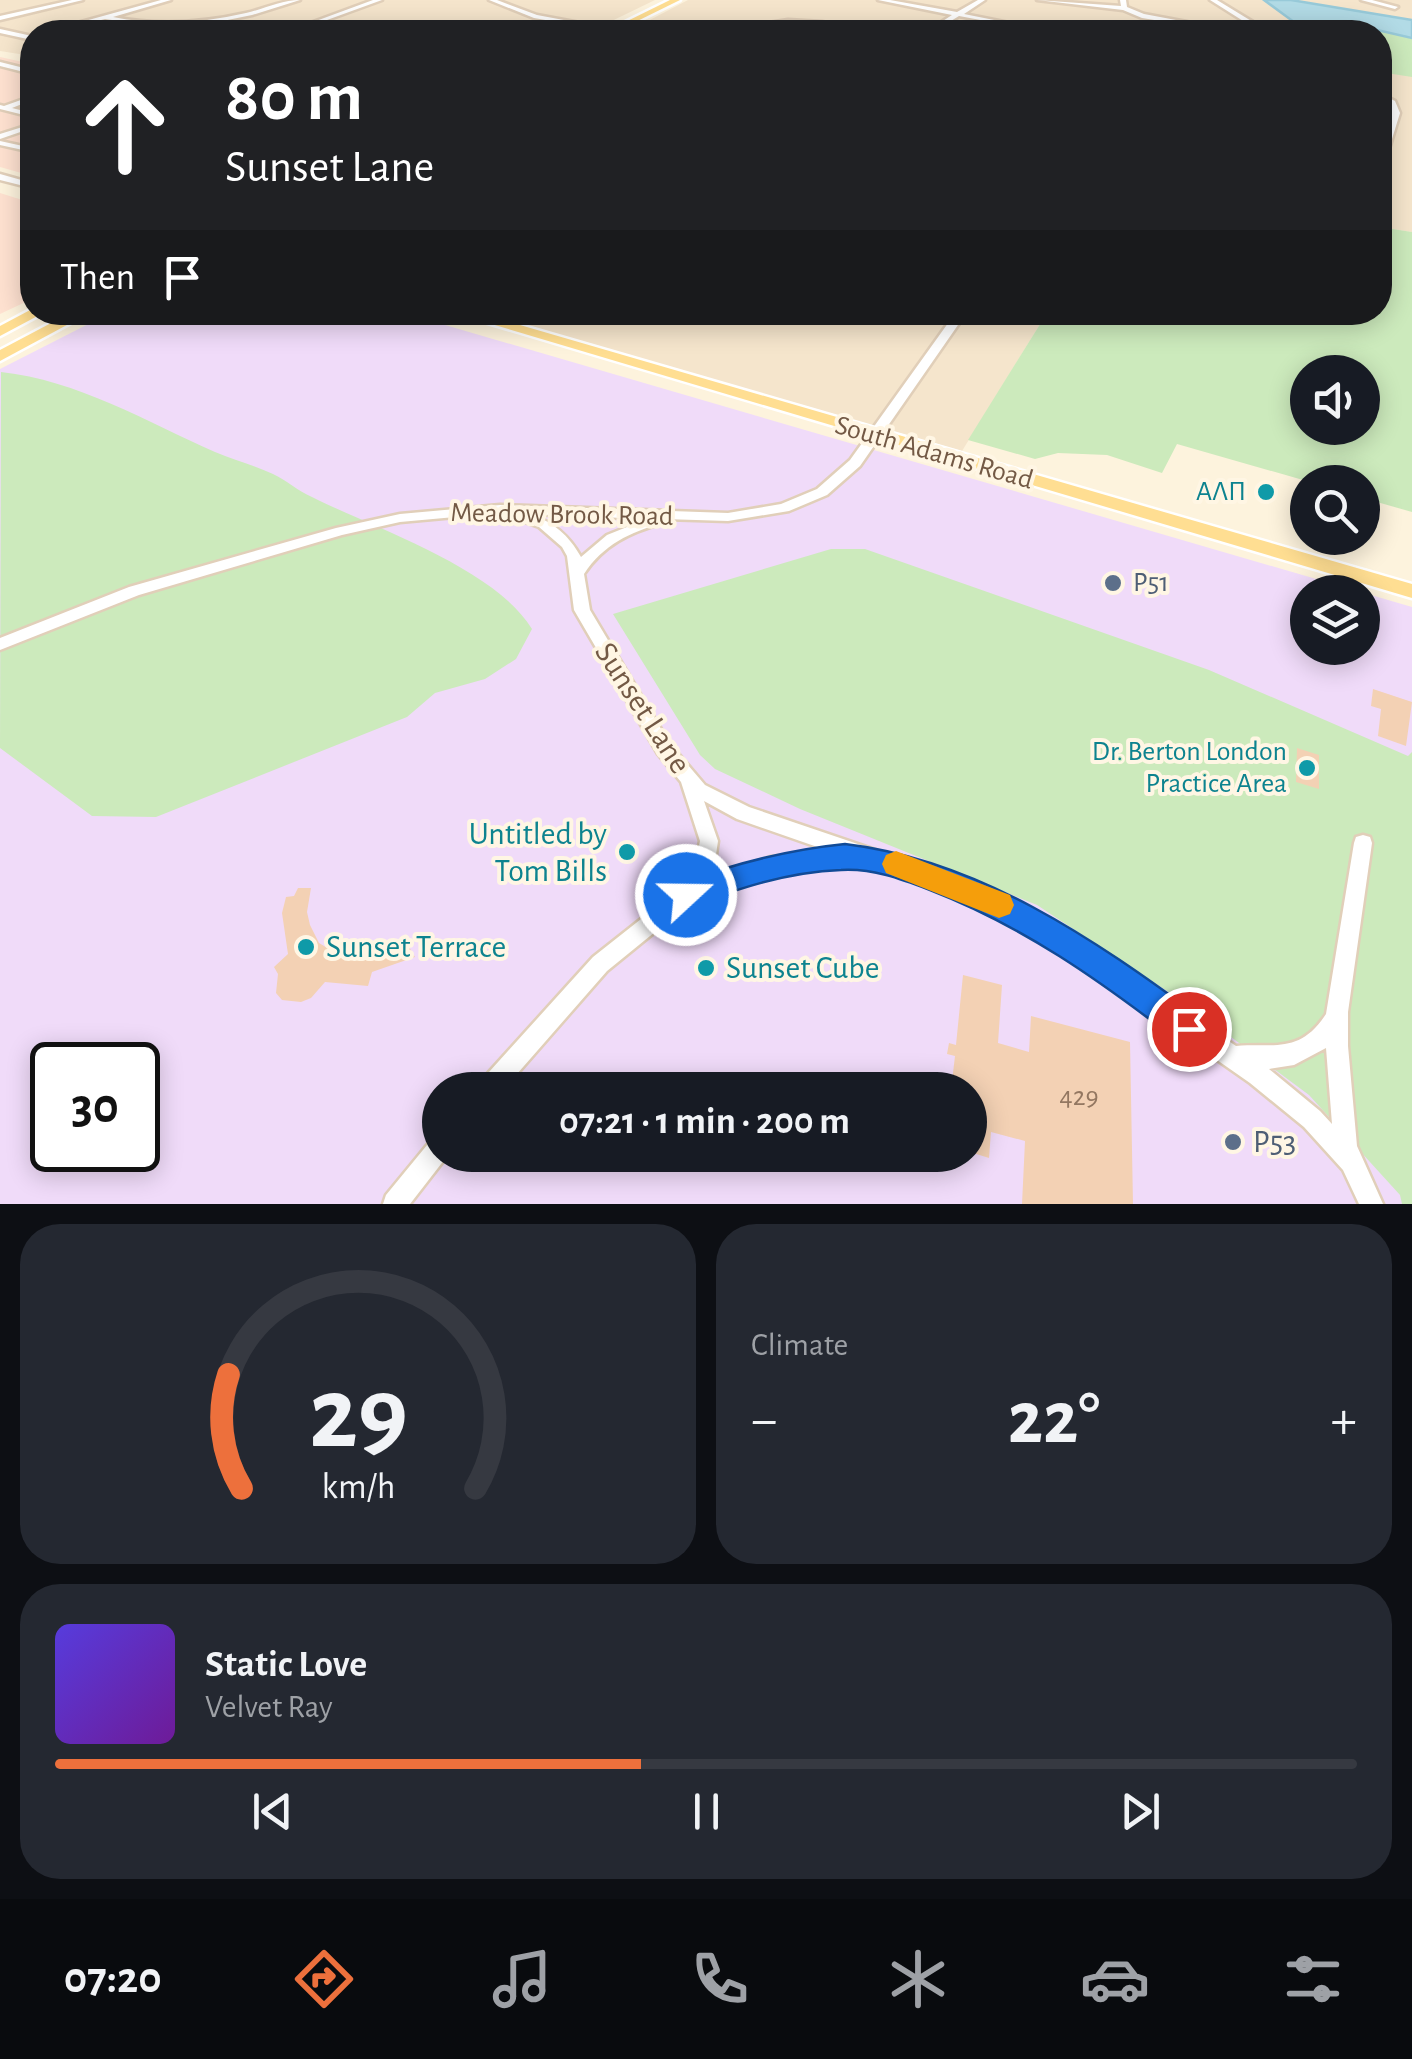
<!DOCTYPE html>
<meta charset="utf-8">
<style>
:root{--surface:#171b24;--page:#242831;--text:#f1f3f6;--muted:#9ea1a6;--line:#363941;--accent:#ed703c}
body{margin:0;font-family:"Alegreya Sans",sans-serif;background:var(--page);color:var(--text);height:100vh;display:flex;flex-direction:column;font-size:38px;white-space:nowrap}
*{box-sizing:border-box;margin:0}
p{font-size:32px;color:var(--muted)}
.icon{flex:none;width:55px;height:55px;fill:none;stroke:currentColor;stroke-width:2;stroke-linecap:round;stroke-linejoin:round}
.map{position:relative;height:1204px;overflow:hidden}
.drawer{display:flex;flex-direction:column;gap:20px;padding:20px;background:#0d0f14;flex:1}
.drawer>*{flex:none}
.guide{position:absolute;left:20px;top:20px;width:1372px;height:305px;border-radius:40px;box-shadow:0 5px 25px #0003;background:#202124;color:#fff;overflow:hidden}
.controls{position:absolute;left:1290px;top:355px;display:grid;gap:20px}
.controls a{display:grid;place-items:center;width:90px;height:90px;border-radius:50%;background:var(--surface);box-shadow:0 5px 25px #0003;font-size:50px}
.speed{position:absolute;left:30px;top:1042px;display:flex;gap:20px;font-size:50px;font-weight:700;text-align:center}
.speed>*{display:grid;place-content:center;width:130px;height:130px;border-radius:50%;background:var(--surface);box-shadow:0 5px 25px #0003;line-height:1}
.speed .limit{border:5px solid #111;border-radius:15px;background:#fff;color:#111}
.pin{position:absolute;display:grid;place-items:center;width:85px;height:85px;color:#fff;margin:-42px;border:5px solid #fff;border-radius:50%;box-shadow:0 2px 10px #0007}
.me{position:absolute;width:110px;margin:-55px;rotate:69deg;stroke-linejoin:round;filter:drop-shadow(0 0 8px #0008)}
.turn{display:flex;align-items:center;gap:35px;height:210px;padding:0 40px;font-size:45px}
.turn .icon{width:130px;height:130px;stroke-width:2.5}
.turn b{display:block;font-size:70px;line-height:85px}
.then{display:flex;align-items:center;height:95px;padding:0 40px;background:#0003;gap:20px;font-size:38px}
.big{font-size:75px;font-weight:700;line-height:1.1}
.drawer .card{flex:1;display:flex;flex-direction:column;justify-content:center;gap:15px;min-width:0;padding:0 35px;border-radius:40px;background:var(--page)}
.drawer .dial{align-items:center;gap:0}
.dial svg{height:260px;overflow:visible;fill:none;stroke:var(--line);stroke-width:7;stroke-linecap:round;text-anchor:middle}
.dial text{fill:var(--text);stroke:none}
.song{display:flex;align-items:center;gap:30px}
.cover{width:120px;height:120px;border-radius:15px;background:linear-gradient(135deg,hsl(250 70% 55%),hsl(280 70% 35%))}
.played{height:10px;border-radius:5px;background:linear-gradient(90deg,var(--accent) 45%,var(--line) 45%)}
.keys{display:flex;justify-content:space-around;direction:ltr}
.heat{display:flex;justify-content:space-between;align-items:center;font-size:55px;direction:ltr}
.drawer .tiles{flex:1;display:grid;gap:20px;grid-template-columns:1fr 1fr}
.card:last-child{grid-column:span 2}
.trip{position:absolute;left:422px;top:1072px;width:565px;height:100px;border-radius:50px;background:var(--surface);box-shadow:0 5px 25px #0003;font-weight:700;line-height:100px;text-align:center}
.tabs{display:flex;height:160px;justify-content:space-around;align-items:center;background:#090b0e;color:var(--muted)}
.tabs .icon{width:70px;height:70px}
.tabs .selected{color:var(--accent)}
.tabs b{font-size:45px;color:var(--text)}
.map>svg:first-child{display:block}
.residential{fill:#f5e5cc}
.commercial{fill:#fee1d0}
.education{fill:#f0dbf9;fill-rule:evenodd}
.green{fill:#cceabc;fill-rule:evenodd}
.water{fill:#b2dbe6;stroke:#98cad9;stroke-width:2.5}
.building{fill:#f3d1b4}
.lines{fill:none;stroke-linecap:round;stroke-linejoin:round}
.minor-casing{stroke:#e1cfb9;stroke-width:5}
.major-casing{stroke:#fff;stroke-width:5}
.minor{fill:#fff;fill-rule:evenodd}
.major{fill:#ffde92;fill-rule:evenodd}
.route{fill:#1a73e8;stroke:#114b97;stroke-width:2.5}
.slow{fill:#f59e0b}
.culture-dot{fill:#0f9aa8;stroke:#fff6e4;stroke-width:4}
.service-dot{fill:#5c6f8a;stroke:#fff6e4;stroke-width:4}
.labels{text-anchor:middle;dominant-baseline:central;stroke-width:8;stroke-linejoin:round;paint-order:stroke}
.street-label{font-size:28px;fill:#735945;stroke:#fff6e4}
.culture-label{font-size:28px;fill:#0d838f;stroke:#fff6e4;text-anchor:end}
.service-label{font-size:28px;fill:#4e5e75;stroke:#fff6e4;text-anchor:start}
.near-number-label{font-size:28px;fill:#937761}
.near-street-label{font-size:32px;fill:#735945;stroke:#fff6e4}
.near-culture-label{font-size:32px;fill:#0d838f;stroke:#fff6e4;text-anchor:start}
.near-service-label{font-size:32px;fill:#4e5e75;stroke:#fff6e4;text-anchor:start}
</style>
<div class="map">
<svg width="1412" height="1204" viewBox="0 0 1412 1204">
<rect width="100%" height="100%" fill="#fdf3dd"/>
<g class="residential">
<polygon points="0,0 655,0 589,32 32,32 32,56 0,51"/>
<polygon points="688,0 1412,0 1412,232 1380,227 1380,32 683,32 644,23"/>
<polygon points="481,313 1047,313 962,451"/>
</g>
<g class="commercial">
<polygon points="0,57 32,64 32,176 0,167"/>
<polygon points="0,193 32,203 32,299 0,314"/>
</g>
<path class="education" d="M110,313H404L1412,607V1204H0V369ZM1308,592H1362V648H1308ZM52,1065H138V1150H52ZM440,1090H970V1155H440Z"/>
<g class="green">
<polygon points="1348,24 1412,38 1412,77 1380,72 1380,32 1319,32 1324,25"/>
<path d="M1380,227L1412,232V512L1363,498L1362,482H1310L1177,444L1162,473L1107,455L1058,453L1035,459L968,440L1047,313L1380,312ZM1308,372H1362V428H1308Z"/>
<path d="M1,372C77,380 147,422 215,452C234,460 254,465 273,474C286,480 298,491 312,497C376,529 495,568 532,629L516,659L485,679L435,693L407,717L156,817L92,816L0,748Z"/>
<polygon points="831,549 865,549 1209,670 1408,756 1412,752 1412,1204 1402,1204 1400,1195 1309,1095 1188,1005 1037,905 800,809 715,769 700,755 613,614"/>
</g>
<polygon class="water" points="1264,0 1291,0 1412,20 1412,38 1351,24 1324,25 1319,32 1299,32 1294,22"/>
<g class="building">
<polygon points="1373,689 1412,702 1406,746 1378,736 1381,709 1371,706"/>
<polygon points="1297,748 1319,755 1319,789 1296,782"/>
<polygon points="298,888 311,888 307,912 310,925 319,943 329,949 355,956 380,954 406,942 415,957 372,972 368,986 325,982 311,998 301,1002 282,1000 276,993 278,974 274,967 288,954 282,913 286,897 294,896"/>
<polygon points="963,975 1002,985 998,1043 1029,1052 1031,1016 1130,1042 1133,1204 1022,1204 1025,1141 991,1132 989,1158 970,1152 970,1090 951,1090 955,1056 947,1054 949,1043 956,1045"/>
</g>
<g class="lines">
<defs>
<g id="minor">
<polygon points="72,0 83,0 0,20 0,16"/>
<path d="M161,0H171L113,17C158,26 202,23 246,13C264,9 282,0 300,0L252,15L203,25L155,26L105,19L53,32H45Z"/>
<polygon points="373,0 382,0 294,32 286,32"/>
<polygon points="489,0 497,0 537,15 617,30 614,32 534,18"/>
<polygon points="878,0 890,0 957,12 978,0 985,0 964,14 1055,32 1044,32 959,16 933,32 926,32 952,15"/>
<polygon points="1037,0 1121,6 1120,0 1126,0 1127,7 1144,14 1240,32 1229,32 1142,18 1123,10"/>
<polygon points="1210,0 1217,0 1253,22 1248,32 1242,32 1248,24"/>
<polygon points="1361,0 1372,0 1398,7 1395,9"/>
<polygon points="788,20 822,22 877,32 788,24 735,32 755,25"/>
<polygon points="391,25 406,31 407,32 391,29 377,32"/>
<polygon points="0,29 32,36 32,40 0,33"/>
<polygon points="0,62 32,70 32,74 0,66"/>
<polygon points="32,96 32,100 12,108 32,113 32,117 0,109 0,105 4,106"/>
<path d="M1391,99L1395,101L1400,113L1384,165L1380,168C1380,144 1396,122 1387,101Z"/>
<polygon points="32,124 32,128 0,139 0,134"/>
<polygon points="0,141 32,148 32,152 0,145"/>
<polygon points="0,174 32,183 32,188 0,180"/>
<path d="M956,312H967L860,466L827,495L789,511L728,521L664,519L663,523C630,532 603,545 584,574L590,610L670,744L705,785L749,807L958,878L1055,923L1236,1046C1275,1043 1300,1054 1326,1014L1354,843L1356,837L1363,835L1370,837L1372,843L1348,1012V1046L1357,1146L1383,1204H1359L1343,1170L1304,1127L1250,1083L1041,937L946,891L863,862L856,866L814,867L771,874L730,886L693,901L607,971L503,1090H477L480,1082L593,957L679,889L694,871L700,841L681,782L658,754L574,610L567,556L562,547L539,527L499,513L400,522L342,535L139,595L0,650V638L129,587L336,528L400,514L500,505L728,513L781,504L817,489L850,460ZM530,514L647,519L607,535L581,557C569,535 553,522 530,514ZM704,801L737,819L826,850L771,857L713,875L718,841ZM1326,1048L1332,1124L1320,1111L1269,1069L1294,1065Z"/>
<polygon points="440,1135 440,1155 448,1155 410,1204 383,1204 386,1195 432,1139"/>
</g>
<g id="major">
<polygon points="670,0 680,0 615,32 605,32"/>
<polygon points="32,309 32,312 45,312 0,336 0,326"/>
<polygon points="72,312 91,312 0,361 0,350"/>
<polygon points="451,312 475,312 1412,584 1412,598"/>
</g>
</defs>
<use href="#minor" class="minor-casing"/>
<use href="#major" class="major-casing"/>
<use href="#minor" class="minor"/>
<use href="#major" class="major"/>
</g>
<path class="route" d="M845,844C979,860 1094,939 1200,1017L1205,1029L1200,1040L1189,1045L1177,1040C1099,980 1023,926 930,890C901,879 872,868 841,870C786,872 737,889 686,908L676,904L671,895L676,885C732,864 785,850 845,844Z"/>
<polygon class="slow" points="896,851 1010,895 1014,905 1010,914 999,918 886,873 882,864 886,855"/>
<g class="culture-dot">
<circle cx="1266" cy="492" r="10"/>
<circle cx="1307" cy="768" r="10"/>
<circle cx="627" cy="852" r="10"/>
<circle cx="306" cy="947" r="10"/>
<circle cx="706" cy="968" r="10"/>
</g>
<g class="service-dot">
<circle cx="1113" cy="583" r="10"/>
<circle cx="1233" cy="1142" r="10"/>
</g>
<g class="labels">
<g class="street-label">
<text transform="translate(934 453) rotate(16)">South Adams Road</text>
<text transform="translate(562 515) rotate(1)">Meadow Brook Road</text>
</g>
<g class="culture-label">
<text x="1246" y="492">AΛΠ</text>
<text x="1287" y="752">Dr. Berton London<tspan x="1287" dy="32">Practice Area</tspan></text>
</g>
<g class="service-label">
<text x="1133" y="583">P51</text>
</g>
<g class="near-number-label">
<text x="1079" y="1097">429</text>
</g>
<g class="near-street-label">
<text transform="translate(643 708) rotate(57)">Sunset Lane</text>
</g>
<g class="near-culture-label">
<text x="607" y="834" text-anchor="end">Untitled by<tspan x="607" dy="37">Tom Bills</tspan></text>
<text x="326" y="947">Sunset Terrace</text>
<text x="726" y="968">Sunset Cube</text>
</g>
<g class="near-service-label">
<text x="1253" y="1142">P53</text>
</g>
</g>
</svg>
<div class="controls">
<a><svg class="icon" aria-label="sound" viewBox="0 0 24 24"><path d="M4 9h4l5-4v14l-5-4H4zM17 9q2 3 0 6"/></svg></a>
<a><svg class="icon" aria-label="search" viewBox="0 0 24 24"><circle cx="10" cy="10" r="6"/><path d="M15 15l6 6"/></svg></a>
<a><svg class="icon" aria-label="layers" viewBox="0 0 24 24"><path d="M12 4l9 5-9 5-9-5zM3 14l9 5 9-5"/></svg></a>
</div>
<div class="speed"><div class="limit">30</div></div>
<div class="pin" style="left:1189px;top:1029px;background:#d93025"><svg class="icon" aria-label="arrive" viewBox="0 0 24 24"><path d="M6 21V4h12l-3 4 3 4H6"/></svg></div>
<svg class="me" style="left:686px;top:895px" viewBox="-20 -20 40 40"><circle r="17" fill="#1a73e8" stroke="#fff" stroke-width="3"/><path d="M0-11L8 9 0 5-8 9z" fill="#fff"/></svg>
<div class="trip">07:21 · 1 min · 200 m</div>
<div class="guide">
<div class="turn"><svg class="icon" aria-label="ahead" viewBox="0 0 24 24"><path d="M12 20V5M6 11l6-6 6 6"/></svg><div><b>80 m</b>Sunset Lane</div></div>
<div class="then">Then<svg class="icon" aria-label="arrive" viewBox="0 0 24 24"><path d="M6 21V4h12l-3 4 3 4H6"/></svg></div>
</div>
</div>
<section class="drawer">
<div class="tiles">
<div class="card dial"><svg viewBox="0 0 100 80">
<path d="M14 69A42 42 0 1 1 86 69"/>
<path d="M14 69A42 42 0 0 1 10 34" stroke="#ed703c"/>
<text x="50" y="56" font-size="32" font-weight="700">29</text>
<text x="50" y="72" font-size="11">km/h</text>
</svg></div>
<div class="card"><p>Climate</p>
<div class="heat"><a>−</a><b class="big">22°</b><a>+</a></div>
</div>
<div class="card">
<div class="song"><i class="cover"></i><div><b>Static Love</b><p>Velvet Ray</p></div></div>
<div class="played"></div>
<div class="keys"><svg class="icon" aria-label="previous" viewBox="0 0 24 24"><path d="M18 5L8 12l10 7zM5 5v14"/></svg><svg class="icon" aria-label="pause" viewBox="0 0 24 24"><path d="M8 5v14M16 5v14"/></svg><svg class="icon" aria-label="next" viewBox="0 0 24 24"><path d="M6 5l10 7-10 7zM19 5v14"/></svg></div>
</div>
</div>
</section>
<nav class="tabs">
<b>07:20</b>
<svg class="icon selected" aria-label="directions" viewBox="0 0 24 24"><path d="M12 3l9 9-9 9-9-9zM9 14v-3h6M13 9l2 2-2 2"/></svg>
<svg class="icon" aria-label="music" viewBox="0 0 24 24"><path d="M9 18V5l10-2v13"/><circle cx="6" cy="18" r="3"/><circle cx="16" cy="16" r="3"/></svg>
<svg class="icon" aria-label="phone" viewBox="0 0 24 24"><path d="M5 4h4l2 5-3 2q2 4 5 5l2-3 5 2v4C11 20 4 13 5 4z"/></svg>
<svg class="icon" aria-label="climate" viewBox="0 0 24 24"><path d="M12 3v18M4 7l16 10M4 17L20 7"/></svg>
<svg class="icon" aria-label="car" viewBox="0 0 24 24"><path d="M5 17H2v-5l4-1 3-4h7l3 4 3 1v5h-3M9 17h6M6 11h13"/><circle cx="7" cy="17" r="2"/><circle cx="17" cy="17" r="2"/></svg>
<svg class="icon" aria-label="filters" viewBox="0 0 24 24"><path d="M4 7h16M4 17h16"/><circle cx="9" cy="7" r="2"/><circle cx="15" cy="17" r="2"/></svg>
</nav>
